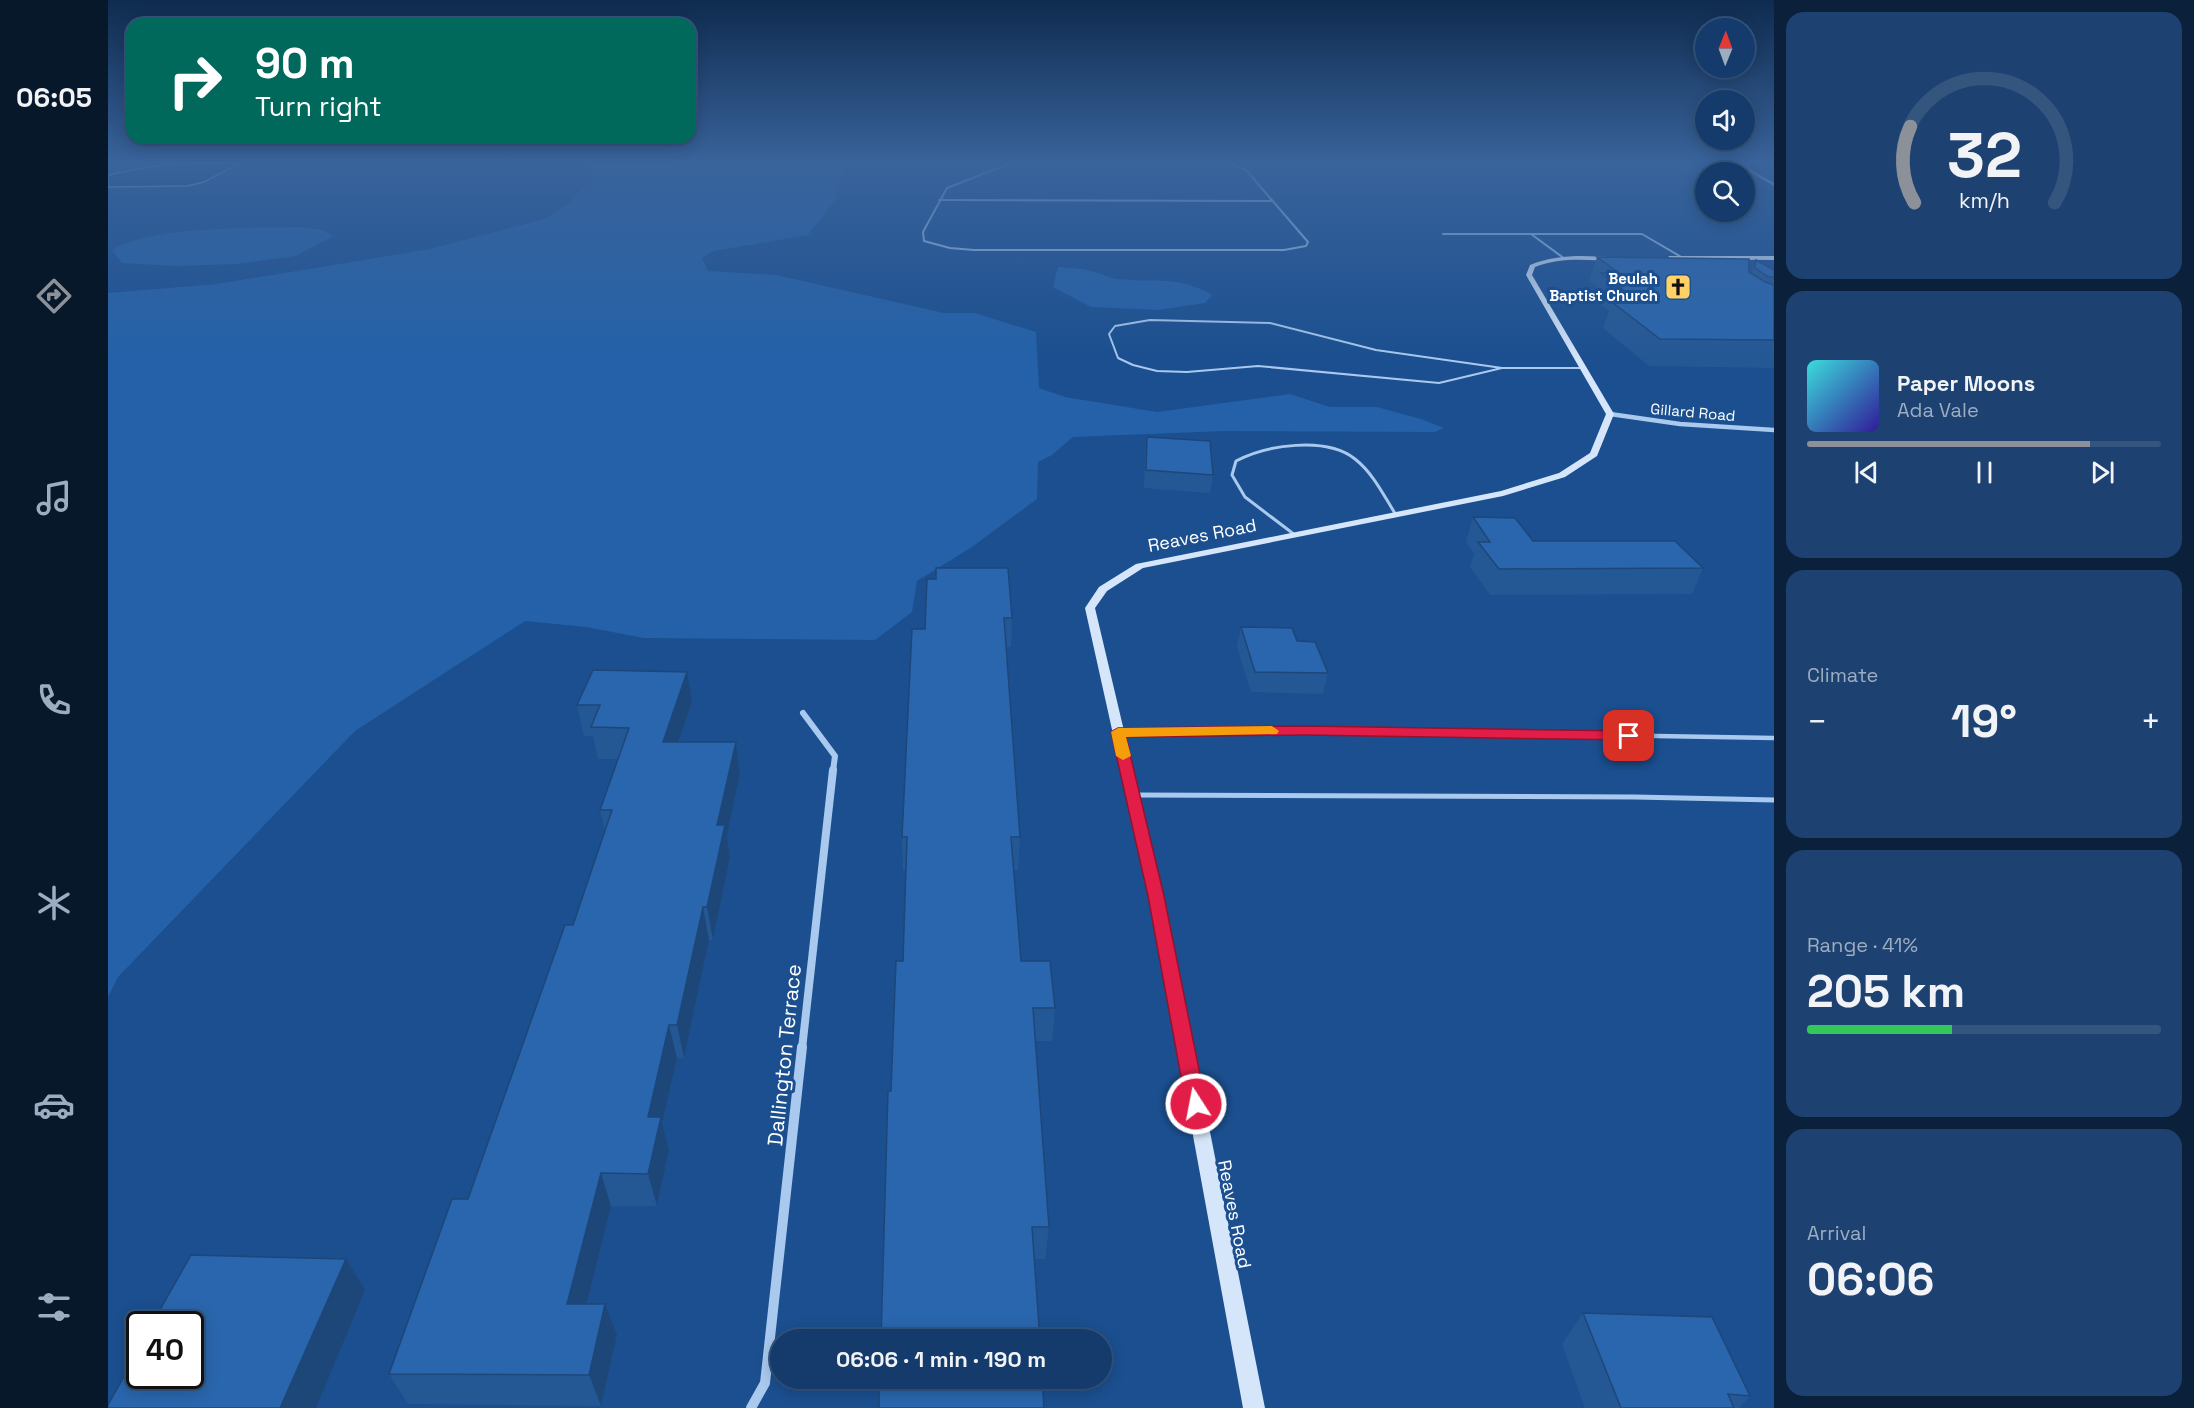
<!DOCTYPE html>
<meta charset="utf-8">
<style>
:root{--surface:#143b6b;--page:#1d4271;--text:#f1f3f6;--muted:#9dadc1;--line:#33557e;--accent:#8c9099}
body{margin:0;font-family:"Space Grotesk",sans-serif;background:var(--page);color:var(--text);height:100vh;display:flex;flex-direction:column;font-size:22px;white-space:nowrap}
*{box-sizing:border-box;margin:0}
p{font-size:20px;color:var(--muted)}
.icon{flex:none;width:33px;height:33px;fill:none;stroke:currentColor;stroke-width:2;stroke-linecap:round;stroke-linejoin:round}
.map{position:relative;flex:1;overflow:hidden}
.details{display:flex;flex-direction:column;gap:12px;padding:12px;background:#0b203b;width:420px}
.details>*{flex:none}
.guide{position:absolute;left:18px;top:18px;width:570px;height:126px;border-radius:18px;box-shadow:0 3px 15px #0003,0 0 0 2px var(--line);background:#00695c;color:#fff;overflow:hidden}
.needle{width:39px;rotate:1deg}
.fabs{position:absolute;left:1587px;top:18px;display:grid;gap:12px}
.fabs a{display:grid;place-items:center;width:60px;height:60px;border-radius:50%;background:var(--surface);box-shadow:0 3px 15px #0003,0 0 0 2px var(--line);font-size:30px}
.speed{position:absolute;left:18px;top:1311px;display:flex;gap:12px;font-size:30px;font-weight:700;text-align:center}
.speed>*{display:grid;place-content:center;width:78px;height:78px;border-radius:50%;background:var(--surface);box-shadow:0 3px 15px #0003,0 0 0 2px var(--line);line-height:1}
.speed .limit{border:3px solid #111;border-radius:9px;background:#fff;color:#111}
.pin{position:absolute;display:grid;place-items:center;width:51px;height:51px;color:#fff;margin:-26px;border-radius:12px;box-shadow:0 3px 9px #0006}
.me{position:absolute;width:66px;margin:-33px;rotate:349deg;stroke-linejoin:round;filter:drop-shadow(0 0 4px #0008)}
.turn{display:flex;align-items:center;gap:21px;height:126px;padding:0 30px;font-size:27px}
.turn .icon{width:78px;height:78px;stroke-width:2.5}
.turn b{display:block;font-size:42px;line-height:51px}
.big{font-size:45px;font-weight:600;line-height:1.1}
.details .card{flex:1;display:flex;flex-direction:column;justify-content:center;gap:9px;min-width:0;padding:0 21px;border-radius:18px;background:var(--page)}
.details .dial{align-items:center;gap:0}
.dial svg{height:156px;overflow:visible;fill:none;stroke:var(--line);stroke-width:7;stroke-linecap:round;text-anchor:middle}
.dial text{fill:var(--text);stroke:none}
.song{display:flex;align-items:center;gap:18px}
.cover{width:72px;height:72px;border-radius:9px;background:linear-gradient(135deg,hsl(180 70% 55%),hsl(250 70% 35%))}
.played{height:6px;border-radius:3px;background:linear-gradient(90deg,var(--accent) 80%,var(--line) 80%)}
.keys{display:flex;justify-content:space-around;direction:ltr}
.heat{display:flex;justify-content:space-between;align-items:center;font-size:33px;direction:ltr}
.charge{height:9px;border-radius:4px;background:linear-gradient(90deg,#34c759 41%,var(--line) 0)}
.trip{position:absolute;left:662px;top:1329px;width:342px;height:60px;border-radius:30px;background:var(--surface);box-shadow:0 3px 15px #0003,0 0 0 2px var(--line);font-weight:600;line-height:60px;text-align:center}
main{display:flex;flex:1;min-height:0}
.tab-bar{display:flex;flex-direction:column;width:108px;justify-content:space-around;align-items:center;background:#08182b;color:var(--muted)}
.tab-bar .icon{width:42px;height:42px}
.tab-bar .on{color:var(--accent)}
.tab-bar b{font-size:27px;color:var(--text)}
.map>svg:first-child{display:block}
.green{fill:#2461a8}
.water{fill:#123a6d;stroke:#9cc4f0;stroke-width:1.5}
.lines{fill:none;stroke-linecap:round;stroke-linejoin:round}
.lane-far3{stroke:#a9c9ee;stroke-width:2}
.lane-far2{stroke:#a9c9ee;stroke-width:3}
.lane-far1{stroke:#a9c9ee;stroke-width:4.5}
.lane{stroke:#a9c9ee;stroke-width:5}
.street-far4{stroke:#a9c9ee;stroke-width:2}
.street-far3{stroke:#a9c9ee;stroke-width:4.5}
.street-far2{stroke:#a9c9ee;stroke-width:6}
.street-far1{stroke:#a9c9ee;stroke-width:8}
.street{stroke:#a9c9ee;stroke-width:10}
.secondary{fill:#d6e6fa;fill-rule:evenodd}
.wall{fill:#245895}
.shaded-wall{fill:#1d4779}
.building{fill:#2a66ad;stroke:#1d4779;stroke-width:1.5}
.route{fill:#e11d48;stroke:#92132f;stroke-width:1.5}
.slow{fill:#f59e0b}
.labels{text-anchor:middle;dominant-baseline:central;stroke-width:6;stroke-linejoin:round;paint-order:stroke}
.far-poi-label{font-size:15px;font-weight:bold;fill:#fff;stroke:#1b4f8f;text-anchor:end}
.far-street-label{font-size:15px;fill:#fff;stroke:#1b4f8f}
.street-label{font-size:18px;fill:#fff;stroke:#1b4f8f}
.near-street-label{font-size:21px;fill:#fff;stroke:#1b4f8f}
</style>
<main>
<nav class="tab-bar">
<b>06:05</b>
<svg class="icon on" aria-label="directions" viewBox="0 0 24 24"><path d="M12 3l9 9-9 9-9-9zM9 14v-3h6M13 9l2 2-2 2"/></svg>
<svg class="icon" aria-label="music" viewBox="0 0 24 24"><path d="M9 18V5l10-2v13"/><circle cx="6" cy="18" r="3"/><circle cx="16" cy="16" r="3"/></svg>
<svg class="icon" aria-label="phone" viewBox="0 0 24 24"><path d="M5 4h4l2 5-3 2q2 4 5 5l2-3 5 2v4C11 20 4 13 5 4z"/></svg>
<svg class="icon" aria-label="climate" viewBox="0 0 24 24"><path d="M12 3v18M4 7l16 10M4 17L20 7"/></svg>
<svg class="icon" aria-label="car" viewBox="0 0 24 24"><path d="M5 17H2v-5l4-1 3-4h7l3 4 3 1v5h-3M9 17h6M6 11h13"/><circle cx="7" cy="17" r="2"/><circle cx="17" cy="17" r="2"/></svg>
<svg class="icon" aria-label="filters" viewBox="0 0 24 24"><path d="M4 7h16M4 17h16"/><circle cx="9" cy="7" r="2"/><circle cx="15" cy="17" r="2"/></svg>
</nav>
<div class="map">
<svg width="1666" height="1408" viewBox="0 0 1666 1408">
<rect width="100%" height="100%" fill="#1b4f8f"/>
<g class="green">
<polygon points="478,163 743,163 729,185 728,193 731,195 700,235 605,251 594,258 600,271 668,275 836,313 867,313 928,332 931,388 957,397 1049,412 1182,394 1222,407 1269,407 1313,419 1336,428 1327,432 1117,431 965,437 944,455 930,462 929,499 864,547 809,581 804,612 767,640 536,638 478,627 417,621 247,731 10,977 0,997 0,293 109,284 322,249 436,219 458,206 486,177"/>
<path d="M192,227L215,230L225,236L188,256L128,264L69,266L14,263L4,250C40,226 147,228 192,227Z"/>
<path d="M950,267C962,268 975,268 987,272C995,274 1000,278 1009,279C1046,283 1070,275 1104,295L1097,303L1050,310L983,307L945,287Z"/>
</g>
<polygon class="water" points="89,163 132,163 96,182 79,186 0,187 0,176 4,174 47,166"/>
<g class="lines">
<g class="lane-far3">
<polyline points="1335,234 1534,234 1575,258"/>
<polyline points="1423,234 1457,259"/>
<polygon points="1042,320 1162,323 1268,350 1394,368 1331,383 1150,366 1079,372 1049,371 1025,365 1010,358 1001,334 1007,326"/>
<polyline points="1394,368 1475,368"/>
</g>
<path class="lane-far2" d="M1187,535L1137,497L1124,475L1128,461C1158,445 1218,436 1247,459C1265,473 1276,496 1288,515"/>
<polyline class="lane-far1" points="1013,732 1197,730 1666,738"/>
<polyline class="lane" points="1027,795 1527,797 1666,800"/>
<g class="street-far4">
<polyline points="903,163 839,188 815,232 816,241 842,248 866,250 1176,250 1198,246 1200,242 1138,170 1122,163"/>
<polyline points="831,200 1165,201"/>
</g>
<polyline class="street-far3" points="1502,414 1572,424 1666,430"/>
<polyline class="street-far2" points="695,713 727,756 725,771"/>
<polyline class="street-far1" points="694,1049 725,770"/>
<polyline class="street" points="643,1408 657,1383 694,1047"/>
<g class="secondary">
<polygon points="1626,163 1632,163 1666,183 1666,186"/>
<path d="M1474,256L1505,257L1508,259L1505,261C1478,260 1452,257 1427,267L1424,275L1506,414L1489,456L1457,477L1395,496L1035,568L999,591L987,608L1055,896L1157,1408H1135L1041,896L977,608L991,587L1028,564L1393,491L1451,473L1482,453L1498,414L1418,275L1422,265C1439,258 1456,256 1474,256Z"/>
<polygon points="1561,256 1666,256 1666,260 1559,259"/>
</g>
</g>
<g class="wall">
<polygon points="1456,163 1588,163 1586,169 1465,168"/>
<polygon points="1489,257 1643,273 1648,260 1666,270 1666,368 1541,366 1495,328 1501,311 1485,298 1489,287 1481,281"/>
<polygon points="1039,437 1105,475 1102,493 1036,488 1037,454"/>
<polygon points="1365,517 1425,541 1595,568 1584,594 1382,595 1362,567 1366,554 1358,542"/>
<polygon points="828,579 904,618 903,647 899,647 912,837 910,870 906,870 913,961 947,1008 944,1041 927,1041 941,1227 937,1259 926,1259 783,1091 795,961 798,870 795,870 794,837 817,629"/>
<polygon points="1133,627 1189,641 1220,673 1215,694 1143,692 1129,647"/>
<polygon points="584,702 571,742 628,742 632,773 619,835 622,857 605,940 601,940 576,1058 569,1058 554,1123 561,1150 549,1206 503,1206 479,1304 509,1335 493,1406 300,1404 281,1374 360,1199 465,925 497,830 492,810 510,759 490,759 485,736 476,736 469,705"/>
<polygon points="1475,1313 1642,1396 1631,1408 1477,1408 1454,1344"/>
</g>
<g class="shaded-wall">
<polygon points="579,672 584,702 560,773 555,742"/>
<polygon points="628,742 632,773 619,835 622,857 605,940 599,907 609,825"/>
<polygon points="595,907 601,940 576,1058 569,1025"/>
<polygon points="561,1025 569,1058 554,1123 561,1150 549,1206 540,1174 540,1117"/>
<polygon points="493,1173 503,1206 471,1335 459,1304"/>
<polygon points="238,1259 257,1290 208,1408 172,1408"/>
<polygon points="497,1304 509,1335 493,1406 481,1375"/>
</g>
<g class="building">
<polygon points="1489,257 1641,259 1641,272 1657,282 1666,285 1666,340 1552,339 1504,302 1533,303 1493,273 1511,273"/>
<polygon points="1648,260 1666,270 1666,278 1659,276 1647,268"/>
<polygon points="1039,437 1102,441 1105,475 1038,470"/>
<polygon points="1365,517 1407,518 1425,541 1567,541 1595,568 1391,569 1370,542 1382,542"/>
<polygon points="828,568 900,568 904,618 896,618 912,837 903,837 913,961 942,961 947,1008 925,1008 941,1227 924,1227 932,1340 773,1340 780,1091 783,1091 788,961 795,961 799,837 794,837 804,629 817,629 819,579 828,579"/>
<polygon points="1133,627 1184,628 1189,641 1207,642 1220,673 1147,672"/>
<polygon points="485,670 579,672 555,742 628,742 609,825 617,825 599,907 595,907 569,1025 561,1025 540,1117 553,1117 540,1174 493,1173 459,1304 497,1304 481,1375 281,1374 344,1199 360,1199 457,925 465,925 504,810 492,810 521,728 483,727 492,705 469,705"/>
<polygon points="83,1255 238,1259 172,1408 0,1408 0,1405 32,1348 32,1376 82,1376 82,1324 44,1324"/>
<polygon points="1475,1313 1604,1317 1642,1396 1620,1394 1626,1408 1513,1408"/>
<polygon points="771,1378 934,1378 936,1408 771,1408"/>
</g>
<linearGradient id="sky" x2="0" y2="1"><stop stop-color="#0f2b4f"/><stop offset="0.45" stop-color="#39639b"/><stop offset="1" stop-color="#39639b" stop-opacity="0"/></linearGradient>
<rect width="1666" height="360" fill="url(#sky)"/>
<polygon class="route" points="1197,726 1521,731 1528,736 1521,740 1197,735 1018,737 1056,896 1098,1104 1095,1110 1088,1113 1081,1110 1078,1104 1040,896 1003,732 1010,728"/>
<polygon class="slow" points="1164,726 1171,731 1169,734 1018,737 1023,756 1015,760 1008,756 1003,732 1010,728"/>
<defs>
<symbol id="church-square" viewBox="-11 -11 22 22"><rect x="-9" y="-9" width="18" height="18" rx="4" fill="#ffd166" stroke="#1b4f8f"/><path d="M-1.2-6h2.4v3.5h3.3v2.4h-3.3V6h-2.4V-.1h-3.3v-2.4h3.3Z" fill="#111"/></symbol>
</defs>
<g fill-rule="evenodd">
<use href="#church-square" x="1555" y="272" width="30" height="30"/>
</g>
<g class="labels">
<g class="far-poi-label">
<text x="1550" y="278">Beulah<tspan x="1550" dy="17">Baptist Church</tspan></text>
</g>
<g class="far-street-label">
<text transform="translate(1585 412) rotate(5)">Gillard Road</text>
</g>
<g class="street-label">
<text transform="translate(1094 535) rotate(-11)">Reaves Road</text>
<text transform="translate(1127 1214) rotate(79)">Reaves Road</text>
</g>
<g class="near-street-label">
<text transform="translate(676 1055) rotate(-84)">Dallington Terrace</text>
</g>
</g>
</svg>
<div class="fabs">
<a><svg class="needle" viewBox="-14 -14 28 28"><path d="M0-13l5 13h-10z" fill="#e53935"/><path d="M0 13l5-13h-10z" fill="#9dadc1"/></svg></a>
<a><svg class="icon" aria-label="sound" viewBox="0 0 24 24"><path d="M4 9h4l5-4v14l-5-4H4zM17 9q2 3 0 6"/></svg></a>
<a><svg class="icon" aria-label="search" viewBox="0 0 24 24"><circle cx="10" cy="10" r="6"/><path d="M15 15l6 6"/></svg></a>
</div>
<div class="speed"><div class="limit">40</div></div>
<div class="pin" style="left:1521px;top:736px;background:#d93025"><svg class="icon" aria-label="arrive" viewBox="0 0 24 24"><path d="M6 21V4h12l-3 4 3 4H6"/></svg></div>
<svg class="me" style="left:1088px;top:1104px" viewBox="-20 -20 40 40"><circle r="17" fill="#e11d48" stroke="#fff" stroke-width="3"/><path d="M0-11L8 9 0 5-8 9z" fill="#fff"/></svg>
<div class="trip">06:06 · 1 min · 190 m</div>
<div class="guide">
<div class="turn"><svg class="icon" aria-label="right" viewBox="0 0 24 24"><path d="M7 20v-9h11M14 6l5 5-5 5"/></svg><div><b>90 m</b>Turn right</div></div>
</div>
</div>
<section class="details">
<div class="card dial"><svg viewBox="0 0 100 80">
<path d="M14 69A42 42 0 1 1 86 69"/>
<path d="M14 69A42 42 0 0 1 12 30" stroke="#8c9099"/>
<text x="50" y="56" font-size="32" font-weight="700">32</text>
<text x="50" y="72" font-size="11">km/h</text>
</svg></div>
<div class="card">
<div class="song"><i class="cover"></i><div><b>Paper Moons</b><p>Ada Vale</p></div></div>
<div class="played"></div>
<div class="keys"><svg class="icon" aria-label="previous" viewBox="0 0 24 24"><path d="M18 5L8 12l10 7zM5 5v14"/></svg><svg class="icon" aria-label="pause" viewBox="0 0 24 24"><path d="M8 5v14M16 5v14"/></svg><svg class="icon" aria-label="next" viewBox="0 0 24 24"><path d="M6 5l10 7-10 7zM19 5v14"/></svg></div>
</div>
<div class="card"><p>Climate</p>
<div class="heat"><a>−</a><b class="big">19°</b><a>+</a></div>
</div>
<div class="card"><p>Range · 41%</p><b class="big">205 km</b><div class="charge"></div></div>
<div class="card"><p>Arrival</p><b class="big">06:06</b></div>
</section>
</main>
